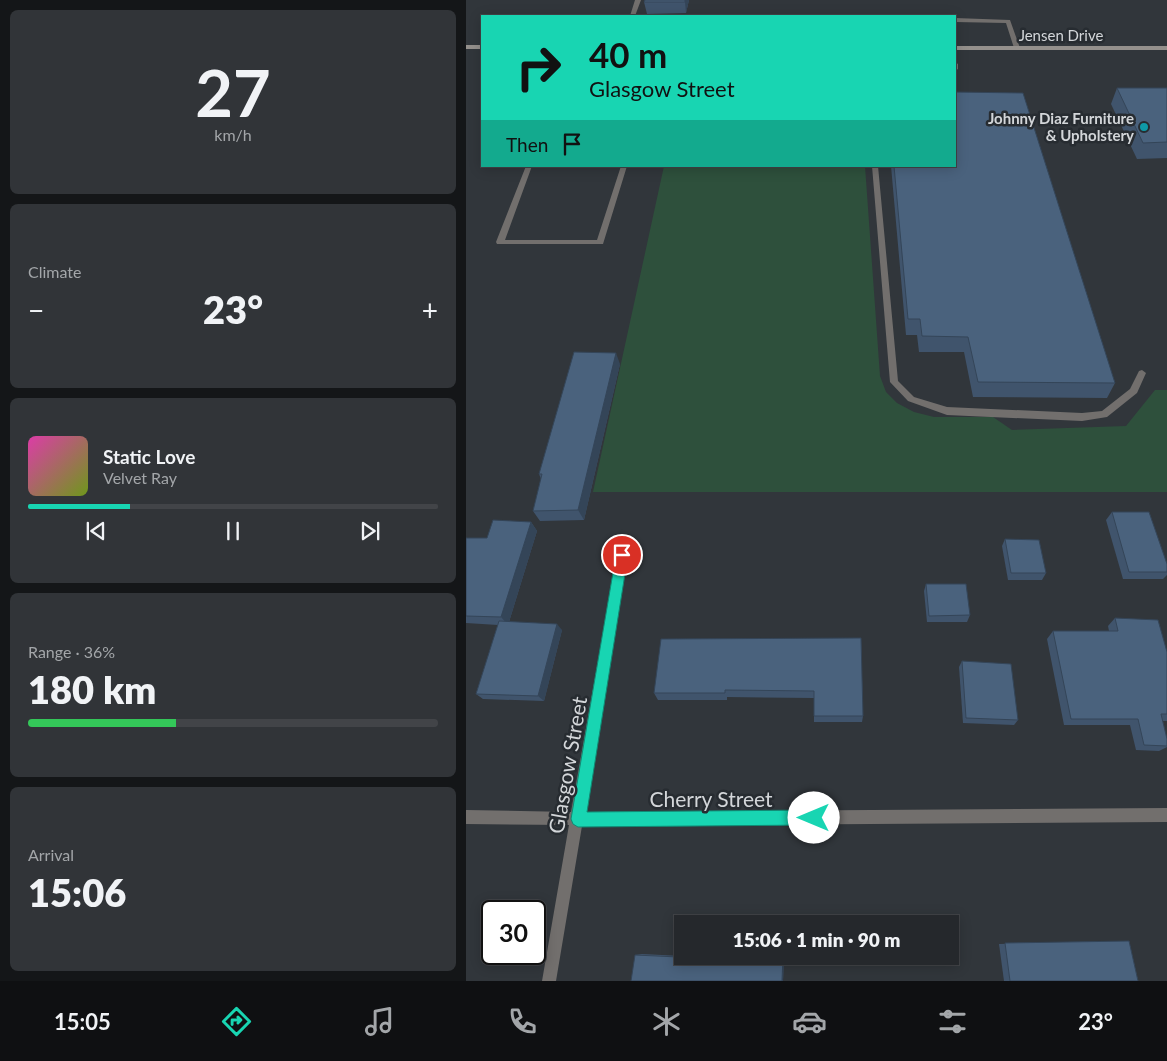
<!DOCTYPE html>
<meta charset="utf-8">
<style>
:root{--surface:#25282c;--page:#313438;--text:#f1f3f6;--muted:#a3a6a9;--line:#424448;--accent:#18d5b2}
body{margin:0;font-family:Lato,sans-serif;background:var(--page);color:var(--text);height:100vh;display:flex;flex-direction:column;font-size:19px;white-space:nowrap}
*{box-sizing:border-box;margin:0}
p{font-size:16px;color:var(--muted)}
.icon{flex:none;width:28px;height:28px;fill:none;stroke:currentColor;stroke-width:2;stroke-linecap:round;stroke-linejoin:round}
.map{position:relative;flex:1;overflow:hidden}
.side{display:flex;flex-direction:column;gap:10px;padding:10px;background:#141618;width:466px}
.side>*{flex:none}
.banner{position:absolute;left:15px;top:15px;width:475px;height:152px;border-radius:0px;box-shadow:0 2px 12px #0003,0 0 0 1px var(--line);background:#18d5b2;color:#111;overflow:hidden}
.speed{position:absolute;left:15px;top:900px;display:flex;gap:10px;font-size:25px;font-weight:700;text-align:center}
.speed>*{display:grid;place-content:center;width:65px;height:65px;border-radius:50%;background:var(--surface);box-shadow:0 2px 12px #0003,0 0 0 1px var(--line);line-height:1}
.speed .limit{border:2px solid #111;border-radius:8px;background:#fff;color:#111}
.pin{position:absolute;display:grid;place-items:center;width:42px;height:42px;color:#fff;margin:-21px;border:2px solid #fff;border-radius:50%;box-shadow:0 1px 5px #0007}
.me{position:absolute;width:55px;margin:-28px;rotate:270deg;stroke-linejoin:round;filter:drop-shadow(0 0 4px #0008)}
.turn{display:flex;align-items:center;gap:18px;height:105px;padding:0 25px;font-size:22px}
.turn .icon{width:65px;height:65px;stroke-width:2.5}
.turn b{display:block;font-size:35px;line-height:42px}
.then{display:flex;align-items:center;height:48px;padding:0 25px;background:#0003;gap:10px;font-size:19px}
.big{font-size:38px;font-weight:800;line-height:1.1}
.side .tile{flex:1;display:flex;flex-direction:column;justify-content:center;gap:8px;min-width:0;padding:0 18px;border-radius:8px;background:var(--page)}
.side .dial{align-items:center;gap:0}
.dial b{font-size:65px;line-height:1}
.song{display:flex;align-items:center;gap:15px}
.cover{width:60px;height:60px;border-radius:8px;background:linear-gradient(135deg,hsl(320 70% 55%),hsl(80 70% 35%))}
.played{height:5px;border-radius:2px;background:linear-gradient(90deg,var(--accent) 25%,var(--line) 25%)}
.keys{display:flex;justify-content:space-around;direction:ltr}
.heat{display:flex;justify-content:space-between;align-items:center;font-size:28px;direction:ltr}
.charge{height:8px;border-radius:4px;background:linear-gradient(90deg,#34c759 36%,var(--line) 0)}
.trip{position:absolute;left:208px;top:915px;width:285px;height:50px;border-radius:0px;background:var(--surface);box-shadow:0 2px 12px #0003,0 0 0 1px var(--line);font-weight:800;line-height:50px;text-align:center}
.menu{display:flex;height:80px;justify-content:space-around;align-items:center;background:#0f1012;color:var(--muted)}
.menu .icon{width:35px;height:35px}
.menu .on{color:var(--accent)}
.menu b{font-size:22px;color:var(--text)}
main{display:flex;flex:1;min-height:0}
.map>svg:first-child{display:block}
.green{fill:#2e503c}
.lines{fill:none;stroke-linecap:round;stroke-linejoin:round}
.service{fill:#726f6d;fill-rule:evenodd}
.minor{fill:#726f6d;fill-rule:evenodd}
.secondary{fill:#94908c;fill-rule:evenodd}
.wall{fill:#40546c}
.shaded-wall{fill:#344558}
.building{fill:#4a627d;stroke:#344558}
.route{fill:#18d5b2;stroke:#108a74}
.culture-dot{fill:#0f9aa8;stroke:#272c31;stroke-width:2}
.labels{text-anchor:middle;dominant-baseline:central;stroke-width:5;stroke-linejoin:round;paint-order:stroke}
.far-street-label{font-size:15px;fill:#d3d6d9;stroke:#272c31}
.far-poi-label{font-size:15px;font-weight:bold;fill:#d3d6d9;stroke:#272c31;text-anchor:end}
.near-street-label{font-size:21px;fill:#d3d6d9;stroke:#272c31}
</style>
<main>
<section class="side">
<div class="tile dial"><b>27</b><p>km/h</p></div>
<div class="tile"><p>Climate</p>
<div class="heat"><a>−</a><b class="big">23°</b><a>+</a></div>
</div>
<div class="tile">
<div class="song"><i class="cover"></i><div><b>Static Love</b><p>Velvet Ray</p></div></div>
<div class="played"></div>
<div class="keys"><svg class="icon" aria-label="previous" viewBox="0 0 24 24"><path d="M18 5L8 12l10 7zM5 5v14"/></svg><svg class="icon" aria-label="pause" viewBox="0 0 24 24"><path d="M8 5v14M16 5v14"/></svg><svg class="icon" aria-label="next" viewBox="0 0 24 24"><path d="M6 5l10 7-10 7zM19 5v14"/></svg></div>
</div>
<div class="tile"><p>Range · 36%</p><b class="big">180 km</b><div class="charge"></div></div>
<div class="tile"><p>Arrival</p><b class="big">15:06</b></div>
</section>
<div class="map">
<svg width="701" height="981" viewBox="0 0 701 981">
<rect width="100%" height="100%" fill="#31363b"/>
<polygon class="green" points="198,166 399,166 414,376 420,392 431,403 448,412 468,417 527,417 546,430 660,426 689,390 701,390 701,492 127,492"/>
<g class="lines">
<g class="service">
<polygon points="169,0 175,0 169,16 164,16"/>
<polygon points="489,18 544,20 554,48 551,50 548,48 540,23 489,22"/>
<polygon points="489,62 492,64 492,69 489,71"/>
<polygon points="60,166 66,166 39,240 131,240 155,166 161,166 137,244 31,244 30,242"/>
<polygon points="406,166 412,166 432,381 448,397 481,407 616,413 636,411 664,389 673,371 676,370 680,373 671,393 641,417 616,421 481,415 442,401 424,382"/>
</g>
<polygon class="minor" points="156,550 160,552 161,555 118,812 701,808 701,822 116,826 90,981 76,981 103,825 0,824 0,810 105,812 151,555 152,552"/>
<g class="secondary">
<rect x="0" y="45" width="16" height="4"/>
<rect x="489" y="46" width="212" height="4"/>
</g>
</g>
<g class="wall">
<polygon points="223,0 220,13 181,14 178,2"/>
<polygon points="651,88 701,88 701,158 671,159 645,104"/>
<polygon points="425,166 489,166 649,383 641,398 507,397 498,352 453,352 451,335 440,335"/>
<polygon points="154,364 118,520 74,521 67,511 75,479 73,474"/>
<polygon points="646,512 701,564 701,575 697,579 657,579 640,520"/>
<polygon points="65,522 71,531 43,622 96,630 78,701 17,699 10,694 32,625 0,623 0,538 21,538"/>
<polygon points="539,539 580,573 576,580 542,580 536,546"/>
<polygon points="460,584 504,615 501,622 461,622 458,591"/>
<polygon points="649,618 701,652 701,721 696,721 701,739 701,747 693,751 670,750 664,725 598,725 581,639 587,631 643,631 642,626"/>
<polygon points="395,638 397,716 396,722 348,722 348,698 261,697 261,700 192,700 188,693"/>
<polygon points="496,661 552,720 548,725 497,723 493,667"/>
<polygon points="663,941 672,981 538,981 533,944"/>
<polygon points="176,954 256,958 257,956 318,956 317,981 169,955"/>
</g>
<g class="shaded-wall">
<polygon points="219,0 223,0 220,13 219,2"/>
<polygon points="150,353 154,364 118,520 112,510"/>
<polygon points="65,522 71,531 42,625 35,617"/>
<polygon points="91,624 96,630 78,701 72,696"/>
<polygon points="317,956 318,956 317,981 316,981"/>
</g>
<g class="building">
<polygon points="179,0 219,0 219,2 178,2"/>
<polygon points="651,88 701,88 701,142 677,143"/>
<polygon points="489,92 557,93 649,383 512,382 502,337 456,336 454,319 442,319 428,166 489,166"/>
<polygon points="108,352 150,353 112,510 67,511 76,474 73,474"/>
<polygon points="646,512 683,512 701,564 701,572 663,572"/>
<polygon points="27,520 65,522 35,617 0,616 0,538 21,538"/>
<polygon points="539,539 573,540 580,573 545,573"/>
<polygon points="460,584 500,584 504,615 463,616"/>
<polygon points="649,618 692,620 701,652 701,714 695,714 701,739 701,746 678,745 672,719 605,719 587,631 652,631"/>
<polygon points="33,621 91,624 72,696 10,694"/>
<polygon points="395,638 397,716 348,716 348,691 259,690 259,693 188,693 195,639"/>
<polygon points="496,661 545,664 552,720 500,718"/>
<polygon points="260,921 319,923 260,924"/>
<polygon points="663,941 672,981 544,981 539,943"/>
<polygon points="169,955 256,959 257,956 317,956 316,981 165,981"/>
</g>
<polygon class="route" points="156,549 161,551 162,555 121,812 348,810 353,812 355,818 353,823 348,825 112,827 107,824 105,819 150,555 152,551"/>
<circle class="culture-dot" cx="678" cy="127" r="5"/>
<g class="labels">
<g class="far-street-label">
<text x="595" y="35">Jensen Drive</text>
</g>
<g class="far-poi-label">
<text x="668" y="118">Johnny Diaz Furniture<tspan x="668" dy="17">&amp; Upholstery</tspan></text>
</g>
<g class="near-street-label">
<text transform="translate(101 765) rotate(-80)">Glasgow Street</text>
<text x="245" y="798">Cherry Street</text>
</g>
</g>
</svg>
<div class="speed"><div class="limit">30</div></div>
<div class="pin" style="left:156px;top:555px;background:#d93025"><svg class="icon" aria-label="arrive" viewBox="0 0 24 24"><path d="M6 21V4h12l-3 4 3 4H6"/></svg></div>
<svg class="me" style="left:348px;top:818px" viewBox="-20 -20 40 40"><circle r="19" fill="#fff"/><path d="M0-13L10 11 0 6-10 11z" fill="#18d5b2"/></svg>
<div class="trip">15:06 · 1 min · 90 m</div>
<div class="banner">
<div class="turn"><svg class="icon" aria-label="right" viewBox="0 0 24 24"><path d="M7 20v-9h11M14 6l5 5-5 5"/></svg><div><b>40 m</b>Glasgow Street</div></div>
<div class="then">Then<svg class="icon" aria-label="arrive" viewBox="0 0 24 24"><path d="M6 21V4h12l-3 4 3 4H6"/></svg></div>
</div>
</div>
</main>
<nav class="menu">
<b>15:05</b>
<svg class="icon on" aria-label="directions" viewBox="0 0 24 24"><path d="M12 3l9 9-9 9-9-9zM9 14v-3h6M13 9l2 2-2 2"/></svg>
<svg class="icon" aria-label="music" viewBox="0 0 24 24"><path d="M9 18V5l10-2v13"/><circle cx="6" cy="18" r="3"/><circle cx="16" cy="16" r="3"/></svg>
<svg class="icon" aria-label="phone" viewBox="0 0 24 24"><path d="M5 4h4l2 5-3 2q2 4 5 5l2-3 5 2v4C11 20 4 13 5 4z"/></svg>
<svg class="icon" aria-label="climate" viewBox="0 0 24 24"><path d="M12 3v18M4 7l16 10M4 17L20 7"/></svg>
<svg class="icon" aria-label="car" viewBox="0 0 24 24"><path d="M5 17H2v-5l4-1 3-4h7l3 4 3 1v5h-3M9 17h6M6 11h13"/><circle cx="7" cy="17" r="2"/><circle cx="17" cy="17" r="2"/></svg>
<svg class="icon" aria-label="filters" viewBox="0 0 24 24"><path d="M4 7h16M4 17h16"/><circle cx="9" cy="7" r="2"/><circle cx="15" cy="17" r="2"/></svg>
<b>23°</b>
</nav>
